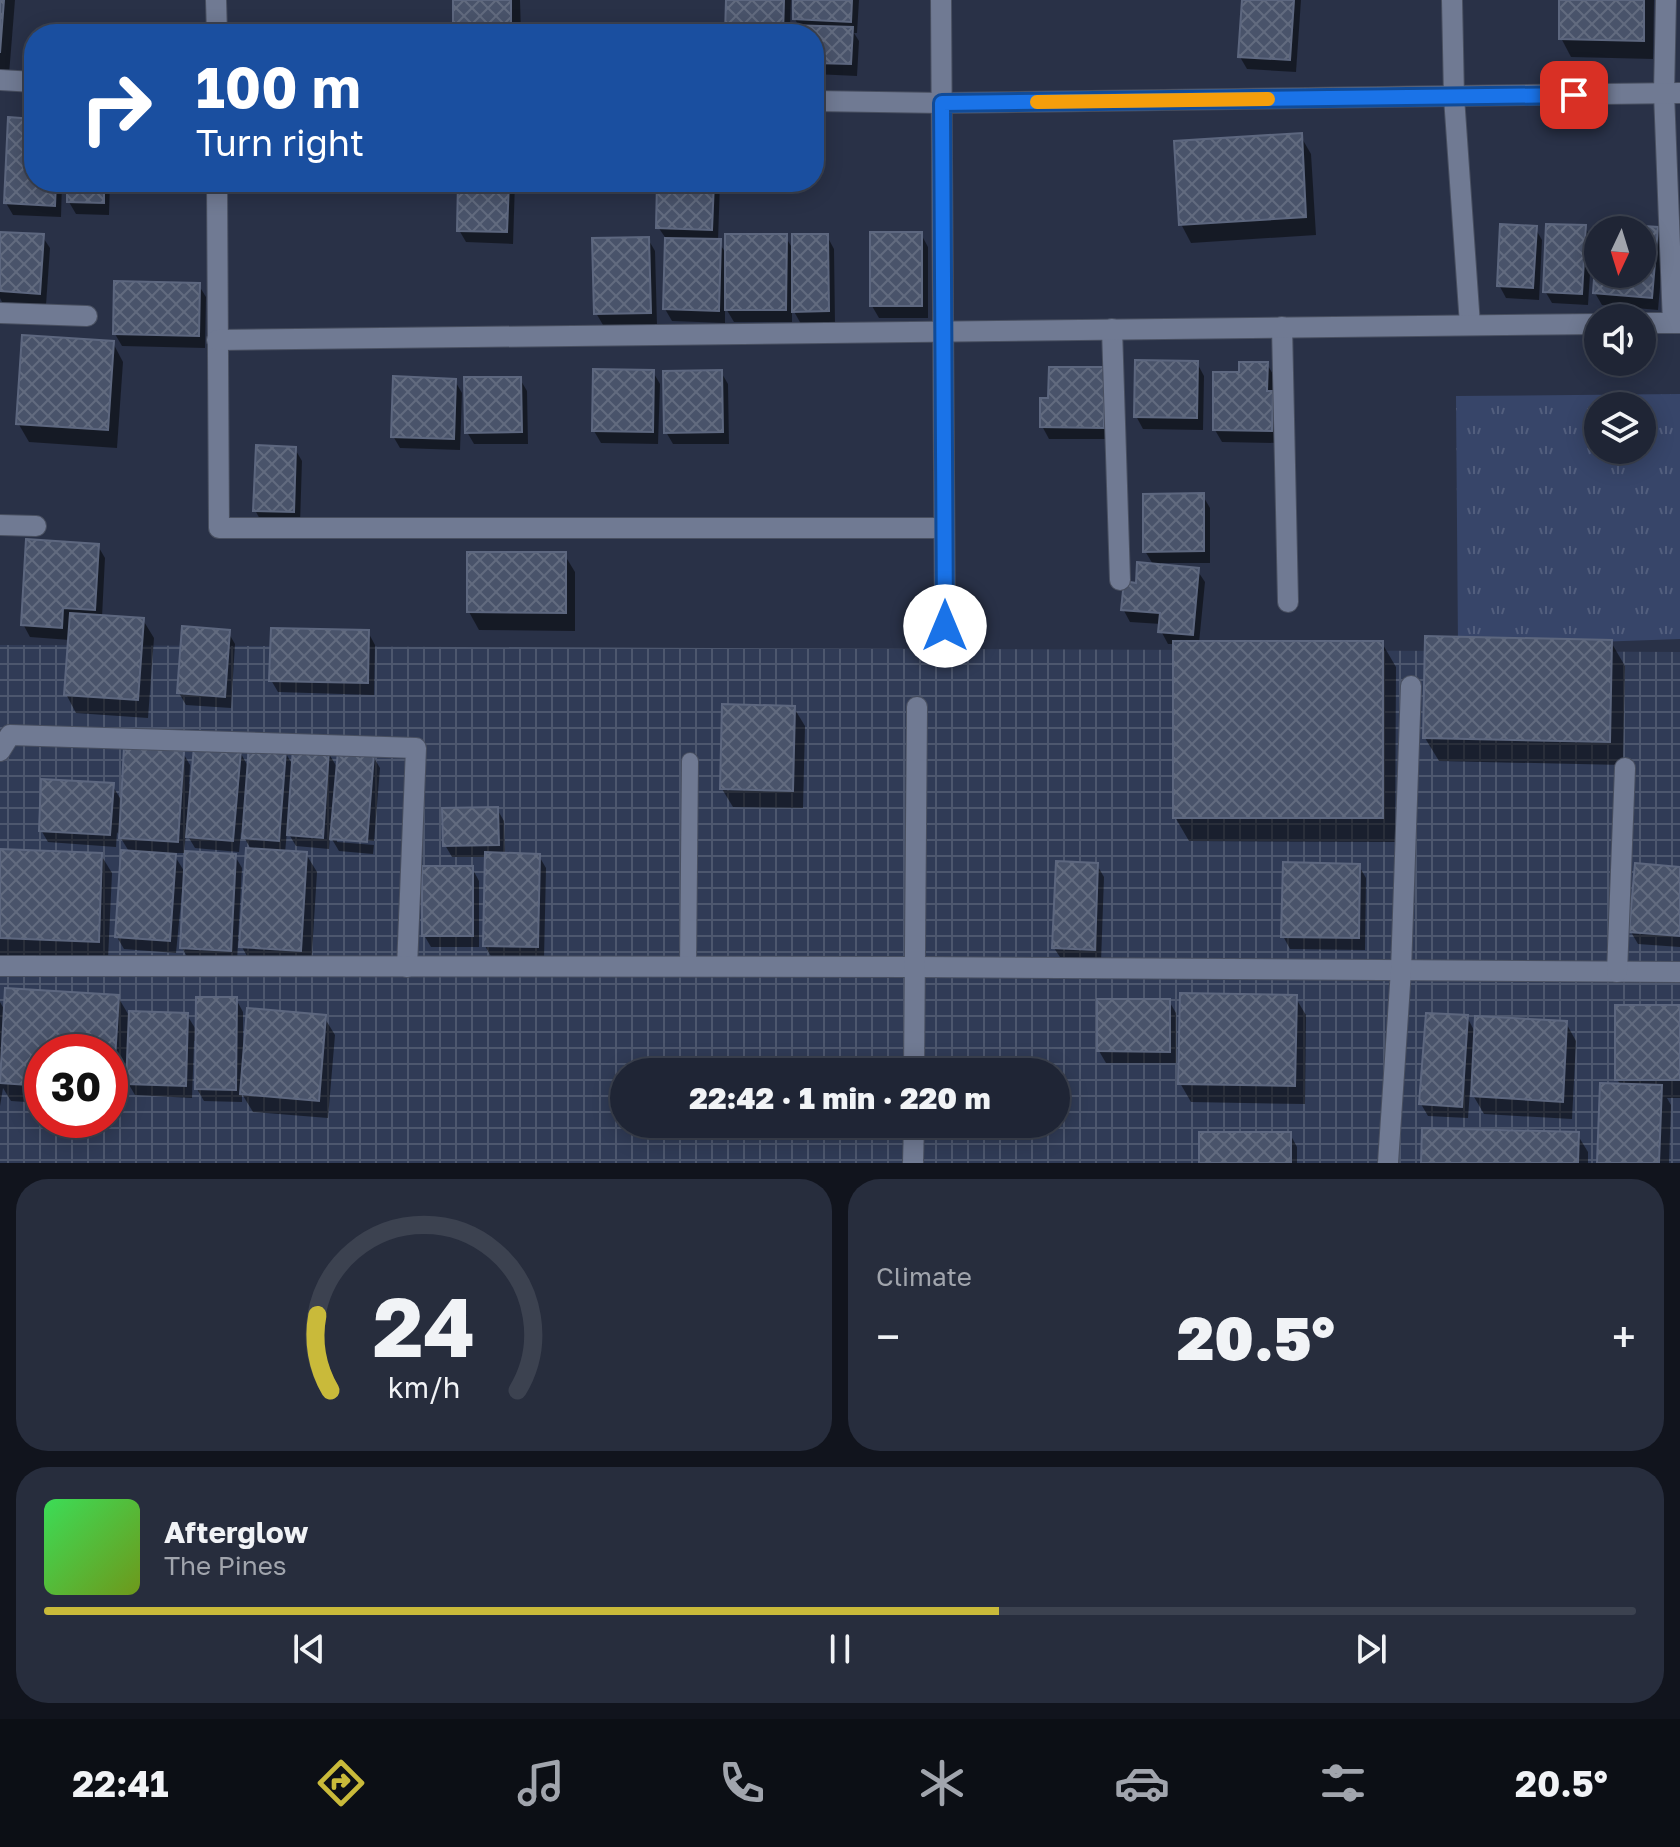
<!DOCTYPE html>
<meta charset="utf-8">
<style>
:root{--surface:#1f2535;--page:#272d3d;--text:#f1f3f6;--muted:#a1a5ad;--line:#3c4250;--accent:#c9ba3a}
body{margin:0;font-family:"Golos Text",sans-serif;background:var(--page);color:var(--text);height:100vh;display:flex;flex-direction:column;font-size:30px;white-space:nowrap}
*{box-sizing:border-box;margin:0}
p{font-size:26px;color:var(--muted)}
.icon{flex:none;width:44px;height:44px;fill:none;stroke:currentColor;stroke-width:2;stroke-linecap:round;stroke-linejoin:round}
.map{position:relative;height:1163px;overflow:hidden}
.sheet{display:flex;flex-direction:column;gap:16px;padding:16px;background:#11141d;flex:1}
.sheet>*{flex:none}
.guide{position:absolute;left:24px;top:24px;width:800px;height:168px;border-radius:32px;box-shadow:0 4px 20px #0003,0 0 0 2px var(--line);background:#1a4fa0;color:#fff;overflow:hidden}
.needle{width:52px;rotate:184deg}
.buttons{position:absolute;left:1584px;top:216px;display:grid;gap:16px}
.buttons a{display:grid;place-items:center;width:72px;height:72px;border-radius:50%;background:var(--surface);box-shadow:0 4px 20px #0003,0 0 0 2px var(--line);font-size:40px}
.speed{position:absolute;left:24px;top:1034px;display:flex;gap:16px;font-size:40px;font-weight:700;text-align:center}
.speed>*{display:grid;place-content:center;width:104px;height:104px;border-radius:50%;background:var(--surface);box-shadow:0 4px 20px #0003,0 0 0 2px var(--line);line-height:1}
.speed .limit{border:12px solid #d22;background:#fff;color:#111}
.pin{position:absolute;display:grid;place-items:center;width:68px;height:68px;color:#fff;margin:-34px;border-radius:16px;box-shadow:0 4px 12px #0006}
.me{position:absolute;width:88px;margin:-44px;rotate:0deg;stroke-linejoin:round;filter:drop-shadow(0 0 6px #0008)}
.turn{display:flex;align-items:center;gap:28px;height:168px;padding:0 40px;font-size:36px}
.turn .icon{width:104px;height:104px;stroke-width:2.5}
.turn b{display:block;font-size:56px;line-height:68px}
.big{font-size:60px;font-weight:800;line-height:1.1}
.sheet .tile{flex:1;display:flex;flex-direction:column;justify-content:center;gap:12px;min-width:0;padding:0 28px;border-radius:32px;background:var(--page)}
.sheet .dial{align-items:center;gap:0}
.dial svg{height:208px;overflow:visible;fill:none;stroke:var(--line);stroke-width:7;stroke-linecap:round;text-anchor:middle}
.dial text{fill:var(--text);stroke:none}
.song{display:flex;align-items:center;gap:24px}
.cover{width:96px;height:96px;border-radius:12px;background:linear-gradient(135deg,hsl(130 70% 55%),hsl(80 70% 35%))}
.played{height:8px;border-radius:4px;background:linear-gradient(90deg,var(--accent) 60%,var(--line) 60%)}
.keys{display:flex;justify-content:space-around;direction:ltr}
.heat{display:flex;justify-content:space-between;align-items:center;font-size:44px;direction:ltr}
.sheet .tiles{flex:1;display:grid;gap:16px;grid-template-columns:1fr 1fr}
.tile:last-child{grid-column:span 2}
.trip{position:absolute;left:610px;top:1058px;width:460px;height:80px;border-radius:40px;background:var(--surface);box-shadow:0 4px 20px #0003,0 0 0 2px var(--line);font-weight:800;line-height:80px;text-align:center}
.tabs{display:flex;height:128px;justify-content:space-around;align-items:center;background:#0c0f15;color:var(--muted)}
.tabs .icon{width:56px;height:56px}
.tabs .current{color:var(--accent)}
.tabs b{font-size:36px;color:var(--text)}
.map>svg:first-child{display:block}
.industrial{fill:url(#industrial-grid);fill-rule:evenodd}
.grass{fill:url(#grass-tufts);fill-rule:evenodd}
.shadow{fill:#0007;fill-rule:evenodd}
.building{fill:url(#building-cross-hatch);stroke:#5d677f;stroke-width:2;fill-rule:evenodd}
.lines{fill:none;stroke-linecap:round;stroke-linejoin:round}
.service-casing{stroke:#484f60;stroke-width:18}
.minor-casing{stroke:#484f60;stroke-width:22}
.service{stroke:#707a93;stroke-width:16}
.minor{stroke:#707a93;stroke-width:20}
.route-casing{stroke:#114b97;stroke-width:20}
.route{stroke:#1a73e8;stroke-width:14}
.slow{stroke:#f59e0b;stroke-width:14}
</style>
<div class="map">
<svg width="1680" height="1163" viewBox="0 0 1680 1163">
<defs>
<pattern id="industrial-grid" width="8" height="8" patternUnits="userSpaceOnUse" patternTransform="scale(2)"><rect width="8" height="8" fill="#303b56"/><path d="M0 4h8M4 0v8" fill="none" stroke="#4d576e"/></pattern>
<pattern id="grass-tufts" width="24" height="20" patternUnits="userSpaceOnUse" patternTransform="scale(2)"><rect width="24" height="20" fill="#374569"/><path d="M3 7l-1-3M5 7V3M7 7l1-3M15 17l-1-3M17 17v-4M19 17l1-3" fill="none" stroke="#535f7e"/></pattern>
<pattern id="building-cross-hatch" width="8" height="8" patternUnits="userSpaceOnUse" patternTransform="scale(2)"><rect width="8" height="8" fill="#49536a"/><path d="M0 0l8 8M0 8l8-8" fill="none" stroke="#626b7f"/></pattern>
</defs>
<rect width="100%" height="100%" fill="#293147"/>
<path class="industrial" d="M0,645L1680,652V1163H0ZM42,1052H110V1120H42ZM624,1072H1056V1124H624Z"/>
<path class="grass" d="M1680,394V639L1458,647L1456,396ZM1598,406H1642V450H1598Z"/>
<g class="shadow">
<polygon points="0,0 15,0 8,87 0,86"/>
<polygon points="455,0 520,0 521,34 455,34"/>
<polygon points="728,0 791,0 790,27 799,27 795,19 795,0 859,0 857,33 854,33 859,41 857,76 814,74 814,34 727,34"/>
<polygon points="1244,0 1301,0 1296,72 1247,69 1240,57"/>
<polygon points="1561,0 1654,0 1653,59 1571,57 1561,38"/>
<polygon points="34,121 34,182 62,182 61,217 13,215 6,203"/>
<polygon points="1300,135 1311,154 1316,235 1191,243 1181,224"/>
<polygon points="69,182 110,182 109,215 76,214 69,202"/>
<polygon points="460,182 515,182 513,244 466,242 459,230"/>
<polygon points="659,182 720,182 718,241 727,255 785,236 794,251 827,236 834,249 835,323 801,324 792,308 792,322 734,322 725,307 725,323 672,321 665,309 667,240 658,227"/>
<polygon points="1585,227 1592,240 1588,305 1552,303 1545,291"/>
<polygon points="1535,228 1542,240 1539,300 1506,298 1499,285"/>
<polygon points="1657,229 1664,242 1658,310 1602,305 1595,293 1598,250 1598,274 1642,274 1642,230 1600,230"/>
<polygon points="0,234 42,236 50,248 46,305 2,302 0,298"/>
<polygon points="921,234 928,247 928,318 879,318 872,306"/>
<polygon points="648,239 655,251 657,325 603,325 596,313"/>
<polygon points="198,284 206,297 205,348 122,346 115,334"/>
<polygon points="113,343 123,362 117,448 29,442 18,423"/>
<polygon points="1197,363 1204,376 1203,430 1143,429 1136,416"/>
<polygon points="1267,364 1274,376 1274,396 1279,405 1278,443 1222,442 1215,430 1241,374"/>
<polygon points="1103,369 1110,439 1049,439 1042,426 1050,400"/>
<polygon points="653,372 660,384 658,444 601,443 594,431"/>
<polygon points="721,372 728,384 729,444 673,444 666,432"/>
<polygon points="520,379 527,391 528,444 474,444 467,432"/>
<polygon points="455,381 462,393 460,450 400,448 393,436"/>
<polygon points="295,449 302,461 300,524 262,523 255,510"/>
<polygon points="1203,496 1210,508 1210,563 1161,563 1161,566 1197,570 1205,582 1199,643 1382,643 1396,667 1395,842 1189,841 1175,817 1175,644 1168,644 1161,631 1161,624 1130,622 1123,609 1138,585 1154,566 1145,551"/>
<polygon points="98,546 105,558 102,617 143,620 154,638 148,718 76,713 66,694 70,640 30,637 23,624"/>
<polygon points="564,554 575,572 575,631 479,630 469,612"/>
<polygon points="228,632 235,644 231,708 186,705 179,693"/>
<polygon points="368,632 375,645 374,695 278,692 271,680"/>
<polygon points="1611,642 1625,666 1623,765 1439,761 1425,738"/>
<polygon points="794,708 805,726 803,808 733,807 722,789"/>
<path d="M240,752L249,768L285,752L294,767L328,752L338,769L373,756L380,768L374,841L337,838V842L374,845L373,854L339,851L330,836L329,849L296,846L287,831L285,853L306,854L317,872L311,969L252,965L238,940L237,963L189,960L182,948L187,853H173L184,871L176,953L124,949L117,937L130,853L117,832L116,847L48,842L41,830L112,785L123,803L183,753L190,765L189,784L193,785ZM241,832L252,851L242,939H238L242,868L235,856L184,853L186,833L195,848L239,852Z"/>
<polygon points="497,809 504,821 505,855 539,856 546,868 544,959 492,958 485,946 487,857 452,857 445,845"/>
<polygon points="0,851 101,855 112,873 108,959 0,955"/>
<polygon points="1097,865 1104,877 1101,962 1062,960 1054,948"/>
<polygon points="1359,866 1366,878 1365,950 1290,949 1283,936"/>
<polygon points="472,868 479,881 479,947 431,947 424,935"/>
<polygon points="1680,869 1680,947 1638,944 1631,932"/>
<polygon points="118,997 131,1019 187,1015 198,1033 236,999 243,1012 243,1046 324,1017 335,1035 328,1118 253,1112 242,1094 242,1102 204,1101 197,1089 198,1041 194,1041 192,1098 135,1095 128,1083 129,1067 125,1067 122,1108 110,1108 110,1052 42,1052 42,1103 11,1101 3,1088 0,1106 0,1002 5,1011"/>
<polygon points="1295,997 1306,1015 1305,1104 1191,1102 1180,1083"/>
<polygon points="1169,1001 1176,1013 1176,1063 1106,1063 1099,1051"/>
<polygon points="1680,1007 1680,1098 1667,1098 1671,1105 1669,1163 1599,1163 1621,1086 1617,1079"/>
<polygon points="1467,1017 1476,1034 1566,1023 1576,1041 1572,1119 1484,1114 1470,1090 1468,1118 1428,1116 1421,1104"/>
<polygon points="1290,1134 1297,1147 1297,1163 1201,1163"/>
<polygon points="1577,1134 1588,1152 1588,1163 1423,1163"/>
</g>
<g class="building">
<polygon points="0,0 4,0 0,53"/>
<rect x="453" y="0" width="58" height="34"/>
<polygon points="726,0 784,0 783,34 725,34"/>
<polygon points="793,0 852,0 851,22 793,19"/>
<polygon points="1242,0 1294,0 1290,60 1238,57"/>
<polygon points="1559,0 1644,0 1644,41 1559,39"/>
<polygon points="788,25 853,27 851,64 814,63 814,34 788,34"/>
<polygon points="8,117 34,119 34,182 56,182 55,206 4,203"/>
<polygon points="1302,133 1306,217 1179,225 1174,141"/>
<polygon points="67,182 104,182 104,203 67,202"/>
<polygon points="458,182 509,182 507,232 457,231"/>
<polygon points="657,182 714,182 712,230 656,228"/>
<path d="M1598,223L1658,227L1652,298L1593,293ZM1598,230H1642V274H1598Z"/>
<polygon points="1500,224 1537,226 1533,288 1497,286"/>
<polygon points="1546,224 1586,225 1582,294 1543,292"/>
<polygon points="0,232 44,234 40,294 0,291"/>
<rect x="870" y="232" width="52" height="74"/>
<polygon points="725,234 787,234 786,310 725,310"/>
<polygon points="792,234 828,234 829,311 792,312"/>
<polygon points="649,237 651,313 594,314 592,238"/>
<polygon points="665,238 721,239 719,311 663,309"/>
<polygon points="114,281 200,283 199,336 113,334"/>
<polygon points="22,335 114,341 108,430 16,424"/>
<polygon points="1135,360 1198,361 1197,418 1134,417"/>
<polygon points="1239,362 1268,362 1267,391 1273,391 1272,431 1213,430 1213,372 1239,372"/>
<polygon points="1049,367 1104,367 1104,428 1040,427 1040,398 1048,398"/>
<polygon points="593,369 654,370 653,432 592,431"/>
<polygon points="722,370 723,432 664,433 663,371"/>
<polygon points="393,376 456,379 454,439 391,437"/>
<polygon points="464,377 521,377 522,432 465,433"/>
<polygon points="256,445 296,447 294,512 253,511"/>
<polygon points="1204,493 1204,551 1143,552 1143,494"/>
<polygon points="26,539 99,544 95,610 63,608 62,628 21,625"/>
<polygon points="467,552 566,552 566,613 467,612"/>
<polygon points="1137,562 1199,568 1193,635 1158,632 1160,613 1121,610 1124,581 1136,583"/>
<polygon points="70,613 144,618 138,700 64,695"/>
<polygon points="182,626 230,630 225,697 177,693"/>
<polygon points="271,628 369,630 368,683 269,681"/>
<polygon points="1425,636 1612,640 1610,742 1423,738"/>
<rect x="1173" y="641" width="210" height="177"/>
<polygon points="722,704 795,706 793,791 720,789"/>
<polygon points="194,746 241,750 233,841 186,837"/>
<polygon points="249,746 286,750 279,841 242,838"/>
<polygon points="124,747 184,751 178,842 119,838"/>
<polygon points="293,748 329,750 323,838 287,835"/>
<polygon points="338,751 374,754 367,842 330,839"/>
<polygon points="41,779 114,783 110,835 39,831"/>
<polygon points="498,807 499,845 443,846 442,808"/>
<polygon points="246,848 307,852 301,951 239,947"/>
<polygon points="0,849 102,853 99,942 0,938"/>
<polygon points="121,850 176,854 170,941 115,937"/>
<polygon points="185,851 236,854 231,951 180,948"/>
<polygon points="485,852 540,854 538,947 483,946"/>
<polygon points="1056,861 1098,863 1095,950 1052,948"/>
<polygon points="1283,862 1360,864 1359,938 1281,937"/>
<polygon points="1635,863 1680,867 1680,936 1629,932"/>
<rect x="422" y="866" width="51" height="70"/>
<polygon points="5,988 119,995 113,1091 110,1090 110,1052 42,1052 42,1086 0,1083"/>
<polygon points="1180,993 1297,995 1295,1086 1178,1084"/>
<polygon points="196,997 237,997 236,1090 195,1089"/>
<polygon points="1097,999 1170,999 1170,1052 1097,1051"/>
<rect x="1615" y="1005" width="65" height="75"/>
<polygon points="247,1008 326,1015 319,1101 240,1094"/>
<polygon points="129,1011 188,1013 186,1086 126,1084"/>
<polygon points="1426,1013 1468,1015 1462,1107 1419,1104"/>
<polygon points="1475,1016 1567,1021 1563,1102 1471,1096"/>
<polygon points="1600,1083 1662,1085 1659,1163 1597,1163"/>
<polygon points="1422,1128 1579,1132 1578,1163 1421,1163"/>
<rect x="1199" y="1132" width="92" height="31"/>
</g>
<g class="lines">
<defs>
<polyline id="service" points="688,967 690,761"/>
<g id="minor">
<polyline points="216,0 217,34"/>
<polyline points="941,0 945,626"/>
<polyline points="1452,0 1454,97 1470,325"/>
<polyline points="1666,0 1664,93 1673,323"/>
<polyline points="0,80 34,82"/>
<polyline points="814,101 942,103 1680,93"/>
<polyline points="217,182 219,528 944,528"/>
<polyline points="0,313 87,316"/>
<polyline points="1642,323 1680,323"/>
<polyline points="1282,327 1288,602"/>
<polyline points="1112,329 1120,580"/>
<polyline points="217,340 1598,324"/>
<polyline points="0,525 36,526"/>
<polyline points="0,751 10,735 416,748 407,967"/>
<polyline points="0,966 916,967 1680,972"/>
<polyline points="1617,972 1625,768"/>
<polyline points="914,1072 917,707"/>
<polyline points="913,1163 914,1124"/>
<polyline points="1388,1163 1401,970 1411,686"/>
</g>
</defs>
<use href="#service" class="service-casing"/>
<use href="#minor" class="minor-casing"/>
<use href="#service" class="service"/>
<use href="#minor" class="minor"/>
</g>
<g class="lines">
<defs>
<polyline id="route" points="945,626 942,103 1574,95"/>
</defs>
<use href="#route" class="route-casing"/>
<use href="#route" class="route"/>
<polyline class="slow" points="1037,102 1268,99"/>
</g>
</svg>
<div class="buttons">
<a><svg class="needle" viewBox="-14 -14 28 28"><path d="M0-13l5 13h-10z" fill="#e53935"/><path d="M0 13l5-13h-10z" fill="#a1a5ad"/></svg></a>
<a><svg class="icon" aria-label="sound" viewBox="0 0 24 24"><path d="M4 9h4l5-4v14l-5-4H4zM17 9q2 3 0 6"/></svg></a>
<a><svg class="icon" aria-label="layers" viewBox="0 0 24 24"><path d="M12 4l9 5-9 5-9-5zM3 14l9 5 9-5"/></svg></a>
</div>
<div class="speed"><div class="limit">30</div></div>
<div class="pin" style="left:1574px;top:95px;background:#d93025"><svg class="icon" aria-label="arrive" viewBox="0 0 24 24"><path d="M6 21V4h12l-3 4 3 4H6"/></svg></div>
<svg class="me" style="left:945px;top:626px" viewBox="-20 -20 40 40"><circle r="19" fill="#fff"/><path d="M0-13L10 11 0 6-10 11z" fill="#1a73e8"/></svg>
<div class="trip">22:42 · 1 min · 220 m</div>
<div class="guide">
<div class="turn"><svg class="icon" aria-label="right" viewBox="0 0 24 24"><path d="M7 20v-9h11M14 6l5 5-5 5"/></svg><div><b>100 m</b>Turn right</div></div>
</div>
</div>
<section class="sheet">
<div class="tiles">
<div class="tile dial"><svg viewBox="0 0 100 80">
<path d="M14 69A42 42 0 1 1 86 69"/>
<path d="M14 69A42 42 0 0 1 9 40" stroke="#c9ba3a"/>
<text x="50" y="56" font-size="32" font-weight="700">24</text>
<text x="50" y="72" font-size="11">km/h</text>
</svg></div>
<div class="tile"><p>Climate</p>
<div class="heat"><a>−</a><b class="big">20.5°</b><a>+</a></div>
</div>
<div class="tile">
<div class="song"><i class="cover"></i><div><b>Afterglow</b><p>The Pines</p></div></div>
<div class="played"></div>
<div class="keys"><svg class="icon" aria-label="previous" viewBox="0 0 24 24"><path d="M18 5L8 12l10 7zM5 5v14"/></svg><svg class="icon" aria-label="pause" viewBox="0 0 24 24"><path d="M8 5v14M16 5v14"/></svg><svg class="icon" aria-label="next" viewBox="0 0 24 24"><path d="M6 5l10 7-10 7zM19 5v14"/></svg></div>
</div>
</div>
</section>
<nav class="tabs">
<b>22:41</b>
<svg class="icon current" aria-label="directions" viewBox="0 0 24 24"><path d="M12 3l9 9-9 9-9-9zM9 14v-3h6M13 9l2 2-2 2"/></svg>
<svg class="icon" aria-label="music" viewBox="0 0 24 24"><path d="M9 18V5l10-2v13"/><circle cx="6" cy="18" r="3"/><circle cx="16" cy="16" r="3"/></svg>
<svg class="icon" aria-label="phone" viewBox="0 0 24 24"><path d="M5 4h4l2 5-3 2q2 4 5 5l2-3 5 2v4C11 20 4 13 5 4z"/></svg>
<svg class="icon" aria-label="climate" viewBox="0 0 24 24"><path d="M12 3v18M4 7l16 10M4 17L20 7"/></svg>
<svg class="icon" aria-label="car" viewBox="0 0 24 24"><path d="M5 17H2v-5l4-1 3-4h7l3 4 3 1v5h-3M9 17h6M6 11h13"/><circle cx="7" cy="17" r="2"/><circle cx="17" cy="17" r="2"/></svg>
<svg class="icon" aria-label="filters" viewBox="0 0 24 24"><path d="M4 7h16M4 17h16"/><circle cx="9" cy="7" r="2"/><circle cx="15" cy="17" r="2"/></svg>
<b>20.5°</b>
</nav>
